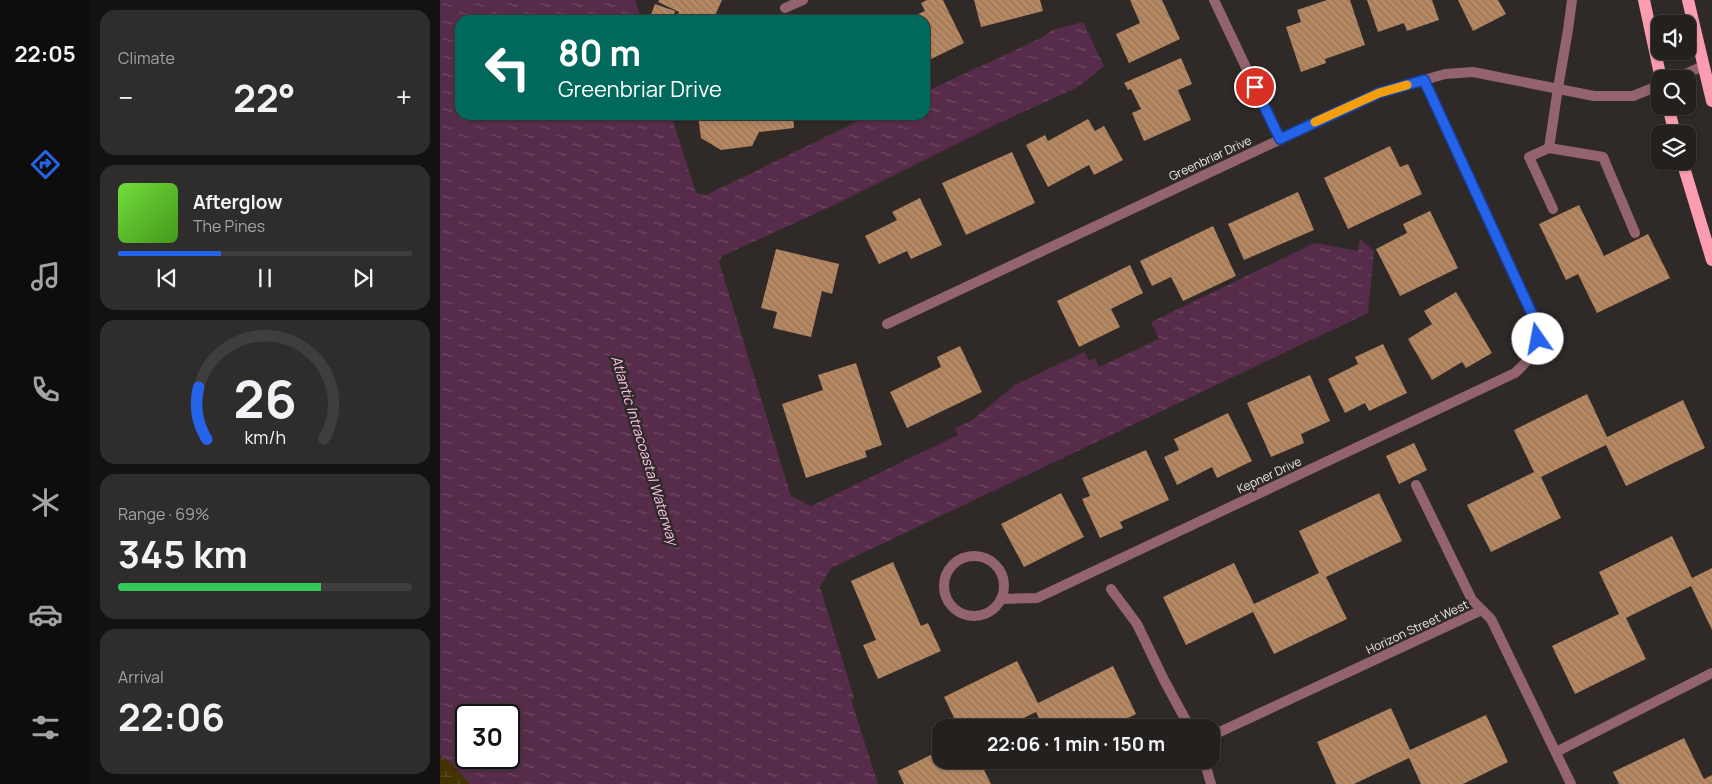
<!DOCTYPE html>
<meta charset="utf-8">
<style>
:root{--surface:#23201e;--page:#2f2d2b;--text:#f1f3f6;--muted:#a3a3a4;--line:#403e3c;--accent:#2563eb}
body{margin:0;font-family:Manrope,sans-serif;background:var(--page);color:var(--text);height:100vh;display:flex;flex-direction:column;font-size:19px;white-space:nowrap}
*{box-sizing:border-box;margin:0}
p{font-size:16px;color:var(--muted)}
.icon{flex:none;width:28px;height:28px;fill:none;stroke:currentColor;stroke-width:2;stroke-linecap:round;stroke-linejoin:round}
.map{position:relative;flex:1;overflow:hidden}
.details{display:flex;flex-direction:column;gap:10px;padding:10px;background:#131210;width:350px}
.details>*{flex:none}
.banner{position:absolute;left:15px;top:15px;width:475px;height:105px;border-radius:15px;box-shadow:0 1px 4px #0004,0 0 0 1px var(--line);background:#00695c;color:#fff;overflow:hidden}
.fabs{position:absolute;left:1211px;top:15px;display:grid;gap:10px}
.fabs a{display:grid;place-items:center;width:45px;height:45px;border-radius:10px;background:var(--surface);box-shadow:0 1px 4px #0004,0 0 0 1px var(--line);font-size:25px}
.speed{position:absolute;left:15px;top:704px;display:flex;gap:10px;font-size:25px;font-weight:700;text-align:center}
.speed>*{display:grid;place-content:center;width:65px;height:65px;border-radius:50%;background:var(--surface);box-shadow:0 1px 4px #0004,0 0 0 1px var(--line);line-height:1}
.speed .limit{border:2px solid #111;border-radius:8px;background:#fff;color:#111}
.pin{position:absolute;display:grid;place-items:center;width:42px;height:42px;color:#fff;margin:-21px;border:2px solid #fff;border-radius:50%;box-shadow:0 1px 5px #0007}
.me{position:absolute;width:55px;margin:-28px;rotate:348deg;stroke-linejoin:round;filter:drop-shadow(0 0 4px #0008)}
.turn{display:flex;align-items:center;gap:18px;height:105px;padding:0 20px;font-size:22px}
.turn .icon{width:65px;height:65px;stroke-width:2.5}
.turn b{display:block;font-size:35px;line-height:42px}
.big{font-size:38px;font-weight:700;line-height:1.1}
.details .card{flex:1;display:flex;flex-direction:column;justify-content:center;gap:8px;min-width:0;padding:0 18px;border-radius:15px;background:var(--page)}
.details .dial{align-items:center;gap:0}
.dial svg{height:130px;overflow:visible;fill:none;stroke:var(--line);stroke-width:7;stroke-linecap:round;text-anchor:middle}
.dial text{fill:var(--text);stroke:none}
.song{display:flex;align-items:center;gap:15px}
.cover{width:60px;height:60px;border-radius:8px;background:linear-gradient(135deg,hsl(100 70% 55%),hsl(100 70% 35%))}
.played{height:5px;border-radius:2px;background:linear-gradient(90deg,var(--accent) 35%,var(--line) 35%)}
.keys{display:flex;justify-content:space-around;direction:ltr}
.heat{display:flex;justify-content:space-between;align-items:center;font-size:28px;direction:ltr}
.charge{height:8px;border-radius:4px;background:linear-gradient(90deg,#34c759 69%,var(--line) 0)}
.trip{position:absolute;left:492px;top:719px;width:288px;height:50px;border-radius:15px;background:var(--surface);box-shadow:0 1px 4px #0004,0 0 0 1px var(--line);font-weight:700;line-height:50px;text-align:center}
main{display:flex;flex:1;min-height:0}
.menu{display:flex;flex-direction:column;width:90px;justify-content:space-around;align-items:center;background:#0e0d0c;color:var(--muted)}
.menu .icon{width:35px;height:35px}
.menu .active{color:var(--accent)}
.menu b{font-size:22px;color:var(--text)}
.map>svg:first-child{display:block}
.wetland{fill:url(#wetland-marsh)}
.water{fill:url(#water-ripples);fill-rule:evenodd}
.building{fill:url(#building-back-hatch)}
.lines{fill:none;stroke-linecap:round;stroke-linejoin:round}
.service{stroke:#93646d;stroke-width:10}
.minor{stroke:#93646d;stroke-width:10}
.primary{stroke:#fc9cb0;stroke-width:12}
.route-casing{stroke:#184099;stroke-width:12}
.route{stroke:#2563eb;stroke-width:9}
.slow{stroke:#f59e0b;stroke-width:9}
.labels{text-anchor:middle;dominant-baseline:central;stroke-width:5;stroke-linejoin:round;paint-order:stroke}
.street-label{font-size:12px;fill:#ece8e7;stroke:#2f2a28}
.water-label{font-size:14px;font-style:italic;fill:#fec2e9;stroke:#2f2a28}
</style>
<main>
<nav class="menu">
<b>22:05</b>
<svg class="icon active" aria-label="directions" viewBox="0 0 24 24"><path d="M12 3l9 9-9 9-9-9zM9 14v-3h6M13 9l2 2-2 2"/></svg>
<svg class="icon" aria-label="music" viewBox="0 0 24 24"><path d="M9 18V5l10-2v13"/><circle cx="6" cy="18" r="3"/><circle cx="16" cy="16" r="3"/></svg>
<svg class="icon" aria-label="phone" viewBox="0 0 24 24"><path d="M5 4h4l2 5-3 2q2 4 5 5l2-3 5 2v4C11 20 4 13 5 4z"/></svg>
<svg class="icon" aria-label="climate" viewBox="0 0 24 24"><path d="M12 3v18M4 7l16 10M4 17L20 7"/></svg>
<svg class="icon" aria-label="car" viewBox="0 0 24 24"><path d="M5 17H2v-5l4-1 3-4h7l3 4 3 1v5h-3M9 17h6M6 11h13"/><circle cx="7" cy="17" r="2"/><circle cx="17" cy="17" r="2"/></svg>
<svg class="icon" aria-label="filters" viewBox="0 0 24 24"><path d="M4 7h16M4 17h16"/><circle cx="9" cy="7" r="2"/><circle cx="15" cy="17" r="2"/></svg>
</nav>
<section class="details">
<div class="card"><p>Climate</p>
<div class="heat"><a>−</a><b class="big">22°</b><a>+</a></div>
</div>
<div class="card">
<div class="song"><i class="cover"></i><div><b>Afterglow</b><p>The Pines</p></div></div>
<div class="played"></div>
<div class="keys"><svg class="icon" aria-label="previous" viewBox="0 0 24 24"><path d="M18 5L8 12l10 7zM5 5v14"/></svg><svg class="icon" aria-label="pause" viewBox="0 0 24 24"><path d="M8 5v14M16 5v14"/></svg><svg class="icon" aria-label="next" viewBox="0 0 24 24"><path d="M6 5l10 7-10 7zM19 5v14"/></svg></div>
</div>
<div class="card dial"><svg viewBox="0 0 100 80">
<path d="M14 69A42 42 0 1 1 86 69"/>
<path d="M14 69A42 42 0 0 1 9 37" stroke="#2563eb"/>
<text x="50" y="56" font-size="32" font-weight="700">26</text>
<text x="50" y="72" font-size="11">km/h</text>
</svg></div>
<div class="card"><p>Range · 69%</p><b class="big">345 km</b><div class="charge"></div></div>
<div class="card"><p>Arrival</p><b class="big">22:06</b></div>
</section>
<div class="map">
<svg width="1272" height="784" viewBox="0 0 1272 784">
<defs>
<pattern id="wetland-marsh" width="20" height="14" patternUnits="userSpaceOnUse" patternTransform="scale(1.25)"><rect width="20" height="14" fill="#433302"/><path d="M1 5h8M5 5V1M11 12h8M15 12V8" fill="none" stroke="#5e5127"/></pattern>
<pattern id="water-ripples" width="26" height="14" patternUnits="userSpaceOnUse" patternTransform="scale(1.25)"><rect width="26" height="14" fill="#572c4a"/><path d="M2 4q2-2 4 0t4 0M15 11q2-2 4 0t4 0" fill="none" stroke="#6f4b64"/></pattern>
<pattern id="building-back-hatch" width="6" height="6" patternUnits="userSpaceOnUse" patternTransform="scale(1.25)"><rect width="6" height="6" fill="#b68862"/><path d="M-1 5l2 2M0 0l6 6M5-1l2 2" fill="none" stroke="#957459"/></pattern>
</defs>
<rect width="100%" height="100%" fill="#2f2a28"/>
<polygon class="wetland" points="0,756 9,761 30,784 0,784"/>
<path class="water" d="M0,0H195L202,20H20V115H231L256,193L266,195L431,115H485V92L601,38L613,30L643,22L664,66L638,87L559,123L392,206L282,256L279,262L351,496L371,506L518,435L515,428L531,421L575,385L644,352L649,361L655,358L659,367L719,339L711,322L875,243L918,251L920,239L934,251L928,313L391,568L380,587L414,698L411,700L438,784H30L9,761L0,756ZM26,715H69V758H26Z"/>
<g class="building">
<polygon points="219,0 282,0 273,20 235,20 239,12 218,2"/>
<polygon points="487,0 503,0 524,43 485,62 485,20 465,20 485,11 481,3"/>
<polygon points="534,0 600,0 603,11 541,27"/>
<polygon points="690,0 722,0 740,39 689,63 676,34 700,23"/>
<polygon points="887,0 910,0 925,45 885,59 886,63 861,72 846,27 861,22 857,10"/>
<polygon points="927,0 992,0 999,20 967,31 964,23 938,32"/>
<polygon points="1018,0 1058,0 1066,14 1033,31"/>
<polygon points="215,4 235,11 232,20 209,20"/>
<polygon points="741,58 752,84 738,90 751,120 704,141 692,113 701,109 691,89 688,90 684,83"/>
<polygon points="258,115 353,115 354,128 319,132 312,146 281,150 261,138"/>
<polygon points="648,119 655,131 664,126 683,160 654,175 649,165 608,187 586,145 605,135 608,141"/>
<polygon points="950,146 960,167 968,164 982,194 908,229 884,178"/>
<polygon points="572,152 595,203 526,235 502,183"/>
<polygon points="858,192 874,230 804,260 788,224"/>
<polygon points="480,198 502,245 471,259 467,251 439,264 425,236 457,220 452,212"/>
<polygon points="1139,205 1164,256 1208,234 1230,278 1157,313 1138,274 1126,280 1099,224"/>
<polygon points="990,211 1018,268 960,296 936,249 967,233 963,224"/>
<polygon points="773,226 796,276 743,301 731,277 712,286 700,261"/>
<polygon points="336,249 399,264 392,294 382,291 371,337 333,328 337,312 321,308"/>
<polygon points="690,265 703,293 671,309 680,327 639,347 617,301"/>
<polygon points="1016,292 1052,353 1026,368 1022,362 992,380 968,339 992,324 984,311"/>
<polygon points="943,344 967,393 929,411 925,403 905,413 888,379 918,364 915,357"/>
<polygon points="520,346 542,392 467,428 450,392 501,367 497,357"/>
<polygon points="416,363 442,445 425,451 427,457 366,478 342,404 383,390 378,375"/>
<polygon points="870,375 890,421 861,434 864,443 831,457 807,403"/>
<polygon points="1147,394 1167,437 1243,400 1265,448 1186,486 1166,445 1101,477 1121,518 1051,552 1027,505 1094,472 1074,430"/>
<polygon points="788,413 812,461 777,478 772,467 737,485 724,457 739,450 734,439"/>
<polygon points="974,443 987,470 959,484 946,456"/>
<polygon points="706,450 729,500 680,522 683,528 660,538 642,499 650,496 642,478"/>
<polygon points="621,493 644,537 584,567 561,524"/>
<polygon points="939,493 962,541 886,577 907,619 834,654 813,612 746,645 723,597 794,563 814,604 879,573 859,531"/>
<polygon points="1232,536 1252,578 1272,568 1272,630 1251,586 1186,618 1206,659 1135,694 1112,646 1179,614 1159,572"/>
<polygon points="453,562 481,626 488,623 501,651 438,679 423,645 436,640 411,581"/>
<polygon points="577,661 598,703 673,666 696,714 668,728 604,728 596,712 563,728 519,728 504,697"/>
<polygon points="951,708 970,750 1046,715 1068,762 1023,784 981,784 969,758 914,784 896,784 877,742"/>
<polygon points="1244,738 1264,779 1272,775 1272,784 1179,784 1173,772"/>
<polygon points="501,750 501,760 539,760 551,784 464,784 458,771"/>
</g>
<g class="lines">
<g class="service">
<polyline points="1118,88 1109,148 1163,157 1195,233"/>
<polyline points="1109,148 1089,157 1113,209"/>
<polyline points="976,485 1032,600 1042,610"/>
<polyline points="671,589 697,624 724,680 750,728"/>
<polyline points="1116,752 1272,673"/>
</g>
<g class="minor">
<polyline points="774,0 840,139"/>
<polyline points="345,8 363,0"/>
<polyline points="1234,79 1263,66"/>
<polyline points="1118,88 1128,30 1132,0"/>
<polyline points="447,324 939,93 1005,74 1033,72 1154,96 1193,96 1220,85"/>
<circle cx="534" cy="586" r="30"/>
<path d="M561,599L597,598L1075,373C1092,357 1097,350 1098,327L984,80"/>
<polyline points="771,736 1042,610 1051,619 1131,784"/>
<polyline points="764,760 771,784"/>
</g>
<g class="primary">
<polyline points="1204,0 1221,79"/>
<polyline points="1248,0 1272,101"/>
<polyline points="1228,106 1235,134"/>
<polyline points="1242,161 1272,260"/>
</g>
</g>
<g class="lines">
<defs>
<polyline id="route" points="815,87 840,139 939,93 984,80 1098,327 1098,339"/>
</defs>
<use href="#route" class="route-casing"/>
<use href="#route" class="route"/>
<polyline class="slow" points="875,122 939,93 967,85"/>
</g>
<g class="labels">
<g class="street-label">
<text transform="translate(770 158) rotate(-25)">Greenbriar Drive</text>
<text transform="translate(829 475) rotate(-25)">Kepner Drive</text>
<text transform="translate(977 627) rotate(-25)">Horizon Street West</text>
</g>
<g class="water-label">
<text transform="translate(205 450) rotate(73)">Atlantic Intracoastal Waterway</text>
</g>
</g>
</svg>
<div class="fabs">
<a><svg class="icon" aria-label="sound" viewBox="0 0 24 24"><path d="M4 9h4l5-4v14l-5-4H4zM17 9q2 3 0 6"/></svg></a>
<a><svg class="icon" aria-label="search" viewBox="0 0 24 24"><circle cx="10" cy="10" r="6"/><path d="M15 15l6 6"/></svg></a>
<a><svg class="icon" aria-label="layers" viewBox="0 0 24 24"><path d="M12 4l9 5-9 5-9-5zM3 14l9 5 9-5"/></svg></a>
</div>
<div class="speed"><div class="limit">30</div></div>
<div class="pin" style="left:815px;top:87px;background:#d93025"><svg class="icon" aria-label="arrive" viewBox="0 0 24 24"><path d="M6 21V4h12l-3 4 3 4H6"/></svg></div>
<svg class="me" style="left:1098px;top:339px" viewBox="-20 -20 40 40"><circle r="19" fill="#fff"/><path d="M0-13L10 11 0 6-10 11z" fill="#2563eb"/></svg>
<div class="trip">22:06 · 1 min · 150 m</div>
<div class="banner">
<div class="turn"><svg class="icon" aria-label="left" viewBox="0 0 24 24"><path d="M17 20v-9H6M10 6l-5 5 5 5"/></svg><div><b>80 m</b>Greenbriar Drive</div></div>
</div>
</div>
</main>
